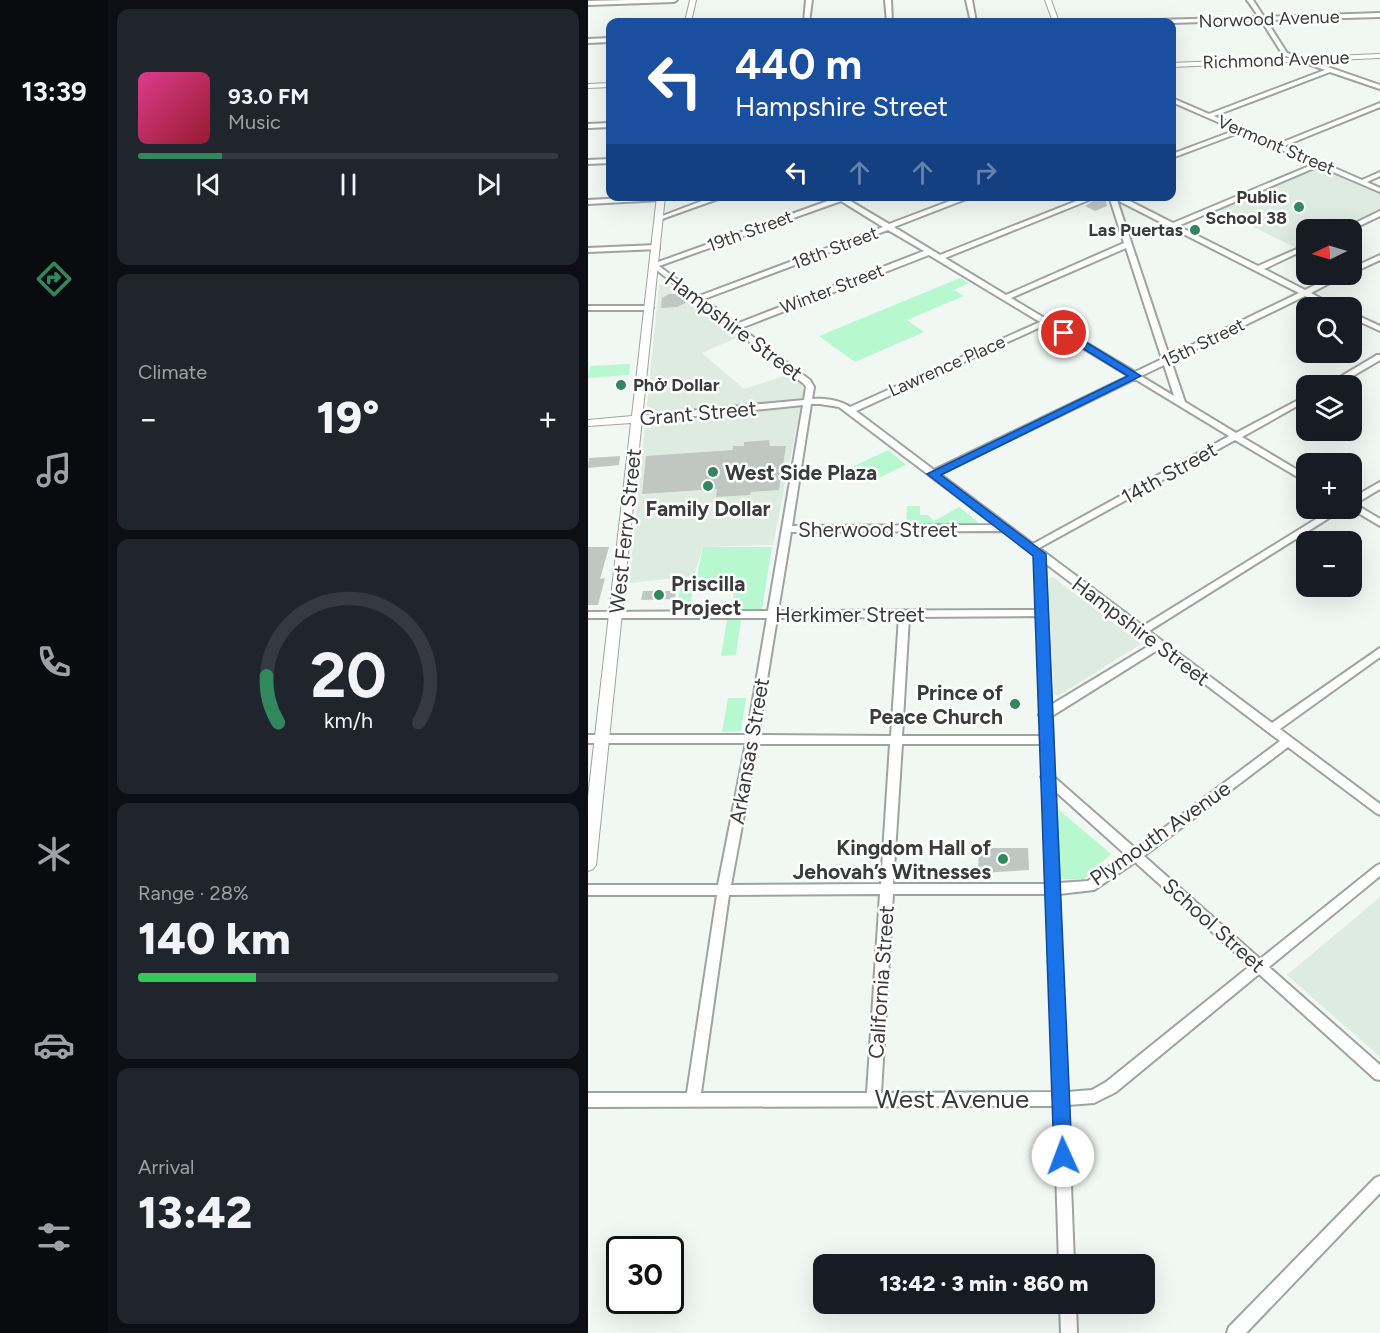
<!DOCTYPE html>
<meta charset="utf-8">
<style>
:root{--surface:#171b24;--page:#20242c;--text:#f1f3f6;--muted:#9ea1a6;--line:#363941;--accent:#31885c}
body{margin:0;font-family:Figtree,sans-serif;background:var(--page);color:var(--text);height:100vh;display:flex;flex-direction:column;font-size:22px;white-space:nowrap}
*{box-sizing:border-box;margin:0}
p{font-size:20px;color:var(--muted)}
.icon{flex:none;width:33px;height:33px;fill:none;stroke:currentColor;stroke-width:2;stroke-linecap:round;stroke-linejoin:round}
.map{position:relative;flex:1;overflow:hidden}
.sheet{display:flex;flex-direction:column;gap:9px;padding:9px;background:#0d0f14;width:480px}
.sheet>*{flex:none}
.hud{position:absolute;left:18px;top:18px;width:570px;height:183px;border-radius:12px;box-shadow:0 6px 24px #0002;background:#1a4fa0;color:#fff;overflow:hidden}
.needle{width:39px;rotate:265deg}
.controls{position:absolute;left:708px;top:219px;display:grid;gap:12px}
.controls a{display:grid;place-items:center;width:66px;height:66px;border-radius:12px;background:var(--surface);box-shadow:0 6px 24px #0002;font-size:30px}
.speed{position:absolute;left:18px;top:1236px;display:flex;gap:12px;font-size:30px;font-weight:700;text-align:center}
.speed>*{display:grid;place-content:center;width:78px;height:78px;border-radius:50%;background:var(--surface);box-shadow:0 6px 24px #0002;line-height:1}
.speed .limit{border:3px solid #111;border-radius:9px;background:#fff;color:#111}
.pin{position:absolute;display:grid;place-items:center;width:51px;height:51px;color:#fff;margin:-26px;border:3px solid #fff;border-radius:50%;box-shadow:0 2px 6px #0007}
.me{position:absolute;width:66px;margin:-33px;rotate:358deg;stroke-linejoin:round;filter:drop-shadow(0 0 4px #0008)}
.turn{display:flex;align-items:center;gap:21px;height:126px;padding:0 30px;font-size:27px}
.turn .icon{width:78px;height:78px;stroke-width:2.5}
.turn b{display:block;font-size:42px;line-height:51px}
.lanes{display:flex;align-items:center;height:57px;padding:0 30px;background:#0003;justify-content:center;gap:30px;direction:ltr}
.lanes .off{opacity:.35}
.big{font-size:45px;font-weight:800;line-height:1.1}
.sheet .widget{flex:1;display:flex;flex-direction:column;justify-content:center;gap:9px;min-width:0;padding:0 21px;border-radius:12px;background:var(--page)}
.sheet .dial{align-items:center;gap:0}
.dial svg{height:156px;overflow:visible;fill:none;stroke:var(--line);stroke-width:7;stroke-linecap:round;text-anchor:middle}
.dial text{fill:var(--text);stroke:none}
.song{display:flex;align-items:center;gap:18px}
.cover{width:72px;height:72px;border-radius:9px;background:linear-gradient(135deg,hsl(330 70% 55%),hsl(350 70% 35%))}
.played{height:6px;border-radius:3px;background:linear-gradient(90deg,var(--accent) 20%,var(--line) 20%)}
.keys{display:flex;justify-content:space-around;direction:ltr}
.heat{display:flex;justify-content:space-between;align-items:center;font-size:33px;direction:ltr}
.charge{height:9px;border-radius:4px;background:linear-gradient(90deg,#34c759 28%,var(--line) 0)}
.trip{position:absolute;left:225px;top:1254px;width:342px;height:60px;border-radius:12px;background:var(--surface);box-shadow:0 6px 24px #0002;font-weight:800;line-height:60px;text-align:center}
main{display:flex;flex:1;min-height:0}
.tabs{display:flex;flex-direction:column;width:108px;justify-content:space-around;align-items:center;background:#090b0e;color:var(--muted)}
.tabs .icon{width:42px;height:42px}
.tabs .current{color:var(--accent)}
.tabs b{font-size:27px;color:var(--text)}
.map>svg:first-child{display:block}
.built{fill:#deebe3}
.green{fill:#b7f8d1}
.building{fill:#c0c7c3}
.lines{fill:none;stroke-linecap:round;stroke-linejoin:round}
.minor-casing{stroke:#9ea3a0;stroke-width:4}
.tertiary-casing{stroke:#9ea3a0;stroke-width:2}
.minor{fill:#fff;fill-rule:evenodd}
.tertiary{fill:#fff;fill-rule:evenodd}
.route{fill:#1a73e8;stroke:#114b97;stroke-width:1.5}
.poi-dot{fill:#31885c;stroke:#fff;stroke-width:2}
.labels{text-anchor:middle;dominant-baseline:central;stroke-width:5;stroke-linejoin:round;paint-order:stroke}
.far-street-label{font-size:18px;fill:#3a3c3b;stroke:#fff}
.far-poi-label{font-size:18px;font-weight:bold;fill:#3a3c3b;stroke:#fff;text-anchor:end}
.street-label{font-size:21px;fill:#3a3c3b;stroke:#fff}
.poi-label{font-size:21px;font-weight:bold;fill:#3a3c3b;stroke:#fff;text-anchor:start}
.near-street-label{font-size:26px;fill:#3a3c3b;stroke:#fff}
</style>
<main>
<nav class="tabs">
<b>13:39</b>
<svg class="icon current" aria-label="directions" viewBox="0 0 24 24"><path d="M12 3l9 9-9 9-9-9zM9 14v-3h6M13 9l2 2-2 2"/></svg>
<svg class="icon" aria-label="music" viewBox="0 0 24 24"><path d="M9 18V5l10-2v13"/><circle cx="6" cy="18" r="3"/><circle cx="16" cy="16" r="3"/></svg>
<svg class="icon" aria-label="phone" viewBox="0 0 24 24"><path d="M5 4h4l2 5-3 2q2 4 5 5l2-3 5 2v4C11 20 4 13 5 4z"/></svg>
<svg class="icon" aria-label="climate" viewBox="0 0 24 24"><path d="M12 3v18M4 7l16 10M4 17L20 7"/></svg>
<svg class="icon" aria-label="car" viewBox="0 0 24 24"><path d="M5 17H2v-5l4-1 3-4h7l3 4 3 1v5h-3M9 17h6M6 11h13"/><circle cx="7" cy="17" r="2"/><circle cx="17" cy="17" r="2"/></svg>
<svg class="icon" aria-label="filters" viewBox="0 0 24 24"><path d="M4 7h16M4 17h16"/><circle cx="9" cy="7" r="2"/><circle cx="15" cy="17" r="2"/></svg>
</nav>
<section class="sheet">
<div class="widget">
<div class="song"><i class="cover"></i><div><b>93.0 FM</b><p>Music</p></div></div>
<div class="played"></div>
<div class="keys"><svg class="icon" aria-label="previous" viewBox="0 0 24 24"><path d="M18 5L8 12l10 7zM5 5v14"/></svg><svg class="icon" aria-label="pause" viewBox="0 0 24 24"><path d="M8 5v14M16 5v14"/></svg><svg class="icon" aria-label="next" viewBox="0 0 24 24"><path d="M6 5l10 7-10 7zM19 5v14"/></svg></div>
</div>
<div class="widget"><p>Climate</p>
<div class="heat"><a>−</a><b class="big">19°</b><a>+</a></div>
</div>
<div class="widget dial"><svg viewBox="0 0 100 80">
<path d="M14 69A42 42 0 1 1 86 69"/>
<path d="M14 69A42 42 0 0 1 8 45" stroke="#31885c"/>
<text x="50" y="56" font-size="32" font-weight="700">20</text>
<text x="50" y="72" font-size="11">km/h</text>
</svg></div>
<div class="widget"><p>Range · 28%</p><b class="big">140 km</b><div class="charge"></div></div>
<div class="widget"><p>Arrival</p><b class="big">13:42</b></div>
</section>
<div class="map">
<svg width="792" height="1333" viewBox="0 0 792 1333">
<rect width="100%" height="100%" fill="#f1f8f4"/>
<g class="built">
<polygon points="731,164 792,190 792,213 756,229 718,230 718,247 712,250 626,208"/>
<polygon points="80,284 150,337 114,353 156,389 199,375 213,384 216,391 185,545 115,547 106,576 41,583 71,285"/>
<polygon points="465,577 553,644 470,696 466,694 460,579"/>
<polygon points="792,897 792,1057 699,975"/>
</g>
<g class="green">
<polygon points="372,278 381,283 366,290 376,296 319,320 336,332 267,362 231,336"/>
<polygon points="42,364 41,375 0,378 2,366"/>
<polygon points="300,450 318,465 280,483 262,468"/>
<polygon points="319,506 332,506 332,515 340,515 346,521 371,507 391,523 318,525"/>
<polygon points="115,547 184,547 174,609 143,609 148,580 108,581"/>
<polygon points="94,582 107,582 101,610 87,610"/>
<polygon points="139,620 153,620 148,655 133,656"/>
<polygon points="140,698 158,698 153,731 134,732"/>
<polygon points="470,809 523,854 496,879 472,879"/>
</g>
<g class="building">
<polygon points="513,196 517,196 519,206 507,211 497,206"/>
<polygon points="81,294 93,294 102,301 89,307 73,308 74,298"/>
<polygon points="181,440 182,446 198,446 191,490 163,492 162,495 128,497 129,489 54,494 58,456 145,450 145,446 156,446 156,442"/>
<polygon points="32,456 31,465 0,468 1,458"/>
<polygon points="0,547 21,547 12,579 17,578 10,605 0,605"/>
<polygon points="55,591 88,591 87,599 53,600"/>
<polygon points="391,848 440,848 441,870 394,873 394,870 390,870"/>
</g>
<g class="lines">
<defs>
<g id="minor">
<polygon points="41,0 89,0 86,2 0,5 0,1"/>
<polygon points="218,0 224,0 221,22 216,22"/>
<polygon points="297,0 303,0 304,22 299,22"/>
<polygon points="378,0 384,0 388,22 383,22"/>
<path d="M659,0H665L676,17L792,13V17L678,20L699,53L792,85V89L742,72L626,116L690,144L792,103V107L696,146L774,180L792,172V176L779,182L792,188V192L731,166L590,226L670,266L718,245V249L676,269L717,290L749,274H759L723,293L750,308H740L717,296L583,361L597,402L648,433L718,396V401L654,437L718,475V482L647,440L451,548L555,626L746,508H757L561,631L684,723L792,648V657L692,729L792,804V815L788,813L700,747L556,856L672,959L788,866L792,864V876L681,967L792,1065V1080L787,1079L671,974L528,1092L506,1103L480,1105L486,1264H471L466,1106L0,1107V1093H99L129,895H0V885H130L158,743H0V735H159L179,618H0V612L180,611L215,405L49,422L45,419L49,416L216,400L218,387L216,384L62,265L248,198L246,196H261L259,199L301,224L375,196H386L306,227L352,255L501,196H511L357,258L418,295L536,243L521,196H532L585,223L726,164L653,132L584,158V154L648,130L584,102V98L621,114L737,70L695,55L673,20L584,23L567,22L570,20L671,17ZM529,200L711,293L581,356ZM253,201L295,227L111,296L71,266ZM300,230L336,251L148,324L116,299ZM538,248L574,359L547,372L423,298ZM341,255L452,322L262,407C252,400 236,398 224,399L226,387L222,380L153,328ZM457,325L541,376L346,470L268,411ZM576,365L586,396L553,376ZM547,379L641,436L445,544L352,474ZM223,404H232L251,407L407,525L204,526ZM415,531L447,555L449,610L190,611L203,532ZM457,563L564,644L463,705ZM449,616L453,712L451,715L453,718V736H314L321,617ZM311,617L303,736L170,735L189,618ZM571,649L692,741L548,849L466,777L464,716ZM169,744H302L293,884L143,885ZM314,744H454L455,774L453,777L455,780L458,884H305ZM467,791L538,855L500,881L471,883ZM547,862L662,966L518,1082L504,1090L479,1092L471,894L506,890ZM292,894L279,1093H113L141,895ZM305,894H459L466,1092L293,1093Z"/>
<polygon points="22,38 22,42 0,43 0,39"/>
<polygon points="22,123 22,127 0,128 0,124"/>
<polygon points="22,159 22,163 0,164 0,160"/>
<polygon points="75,196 76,198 73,200 0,204 0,200"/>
<polygon points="127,196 138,196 74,219 69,218"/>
<polygon points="792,211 792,216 763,230 753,230"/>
<polygon points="68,245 71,245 71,249 0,252 0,248"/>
<polygon points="792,255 792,260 764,273 764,268"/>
<polygon points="0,306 61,306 65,308 61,310 0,310"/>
<polygon points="764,313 792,326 792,331 764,318"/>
<polygon points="789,355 792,355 792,360 748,386 737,386"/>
<polygon points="792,482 792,489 767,504 792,519 792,526 762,508 764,508 764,498"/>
<polygon points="792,1176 792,1193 658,1333 639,1333 641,1327 787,1178"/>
<polygon points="472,1304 488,1304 489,1333 473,1333"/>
</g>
<g id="tertiary">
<polygon points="102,0 108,0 103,22 97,22"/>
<polygon points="457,0 463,0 471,22 465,22"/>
<polygon points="792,54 792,58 584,67 584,63"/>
<polygon points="22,83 22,87 0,88 0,84"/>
<polygon points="69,196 77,196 8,865 5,869 0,871 0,797 43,423 0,426 0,420 44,416"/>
</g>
</defs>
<use href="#minor" class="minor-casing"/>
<use href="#tertiary" class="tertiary-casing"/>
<use href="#minor" class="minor"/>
<use href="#tertiary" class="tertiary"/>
</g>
<polygon class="route" points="473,331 480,331 553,376 353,475 458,554 484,1156 482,1162 475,1165 468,1162 466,1156 445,556 339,474 540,376 473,335"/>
<g class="poi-dot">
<circle cx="711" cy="207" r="6"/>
<circle cx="607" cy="230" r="6"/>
<circle cx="33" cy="385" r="6"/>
<circle cx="125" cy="472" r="6"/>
<circle cx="120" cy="486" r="6"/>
<circle cx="71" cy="595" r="6"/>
<circle cx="427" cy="704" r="6"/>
<circle cx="415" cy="859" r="6"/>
</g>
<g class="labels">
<g class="far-street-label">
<text transform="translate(681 19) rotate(-2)">Norwood Avenue</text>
<text transform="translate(688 60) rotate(-2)">Richmond Avenue</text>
<text transform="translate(688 145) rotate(23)">Vermont Street</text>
<text transform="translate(162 231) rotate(-20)">19th Street</text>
<text transform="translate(247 248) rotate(-21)">18th Street</text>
<text transform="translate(244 289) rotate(-21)">Winter Street</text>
<text transform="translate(615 343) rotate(-26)">15th Street</text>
<text transform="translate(359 366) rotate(-24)">Lawrence Place</text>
</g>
<g class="far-poi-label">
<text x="699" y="197">Public<tspan x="699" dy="21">School 38</tspan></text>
<text x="595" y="230">Las Puertas</text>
<text x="45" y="385" text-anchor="start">Phở Dollar</text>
</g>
<g class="street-label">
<text transform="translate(146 326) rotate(37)">Hampshire Street</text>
<text transform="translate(110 413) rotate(-5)">Grant Street</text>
<text transform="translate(581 473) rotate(-29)">14th Street</text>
<text x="290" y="529">Sherwood Street</text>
<text transform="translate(37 531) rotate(-84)">West Ferry Street</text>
<text x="262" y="614">Herkimer Street</text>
<text transform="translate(553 631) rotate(37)">Hampshire Street</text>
<text transform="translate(161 751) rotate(-80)">Arkansas Street</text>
<text transform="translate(572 833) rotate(-35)">Plymouth Avenue</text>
<text transform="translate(626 925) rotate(42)">School Street</text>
<text transform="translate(293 982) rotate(-86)">California Street</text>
</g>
<g class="poi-label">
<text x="137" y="472">West Side Plaza</text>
<text x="120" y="508" text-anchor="middle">Family Dollar</text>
<text x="83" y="583">Priscilla<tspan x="83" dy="24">Project</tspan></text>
<text x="415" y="692" text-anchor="end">Prince of<tspan x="415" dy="24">Peace Church</tspan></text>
<text x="403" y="847" text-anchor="end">Kingdom Hall of<tspan x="403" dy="24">Jehovah’s Witnesses</tspan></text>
</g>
<g class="near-street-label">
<text x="364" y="1099">West Avenue</text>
</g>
</g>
</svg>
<div class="controls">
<a><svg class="needle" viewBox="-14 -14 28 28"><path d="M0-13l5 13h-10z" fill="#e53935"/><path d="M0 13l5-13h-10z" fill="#9ea1a6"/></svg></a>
<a><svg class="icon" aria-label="search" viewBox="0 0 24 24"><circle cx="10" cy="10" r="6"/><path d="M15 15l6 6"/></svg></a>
<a><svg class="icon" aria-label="layers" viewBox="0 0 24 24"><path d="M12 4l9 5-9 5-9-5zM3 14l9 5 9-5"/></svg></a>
<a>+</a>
<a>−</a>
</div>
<div class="speed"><div class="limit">30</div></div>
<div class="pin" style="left:476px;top:333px;background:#d93025"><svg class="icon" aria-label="arrive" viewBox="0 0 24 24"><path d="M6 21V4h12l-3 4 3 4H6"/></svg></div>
<svg class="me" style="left:475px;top:1156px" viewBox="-20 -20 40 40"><circle r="19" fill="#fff"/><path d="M0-13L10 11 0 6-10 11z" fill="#1a73e8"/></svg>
<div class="trip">13:42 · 3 min · 860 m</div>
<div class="hud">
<div class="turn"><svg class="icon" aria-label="left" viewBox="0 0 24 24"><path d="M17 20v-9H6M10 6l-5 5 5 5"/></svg><div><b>440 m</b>Hampshire Street</div></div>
<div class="lanes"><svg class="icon" aria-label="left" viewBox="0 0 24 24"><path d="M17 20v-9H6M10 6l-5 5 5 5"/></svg><svg class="icon off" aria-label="ahead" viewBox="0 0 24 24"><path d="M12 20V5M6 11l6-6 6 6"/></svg><svg class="icon off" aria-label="ahead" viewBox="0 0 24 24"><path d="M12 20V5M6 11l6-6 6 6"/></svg><svg class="icon off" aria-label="right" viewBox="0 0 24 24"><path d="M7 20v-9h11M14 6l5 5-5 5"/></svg></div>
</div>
</div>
</main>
